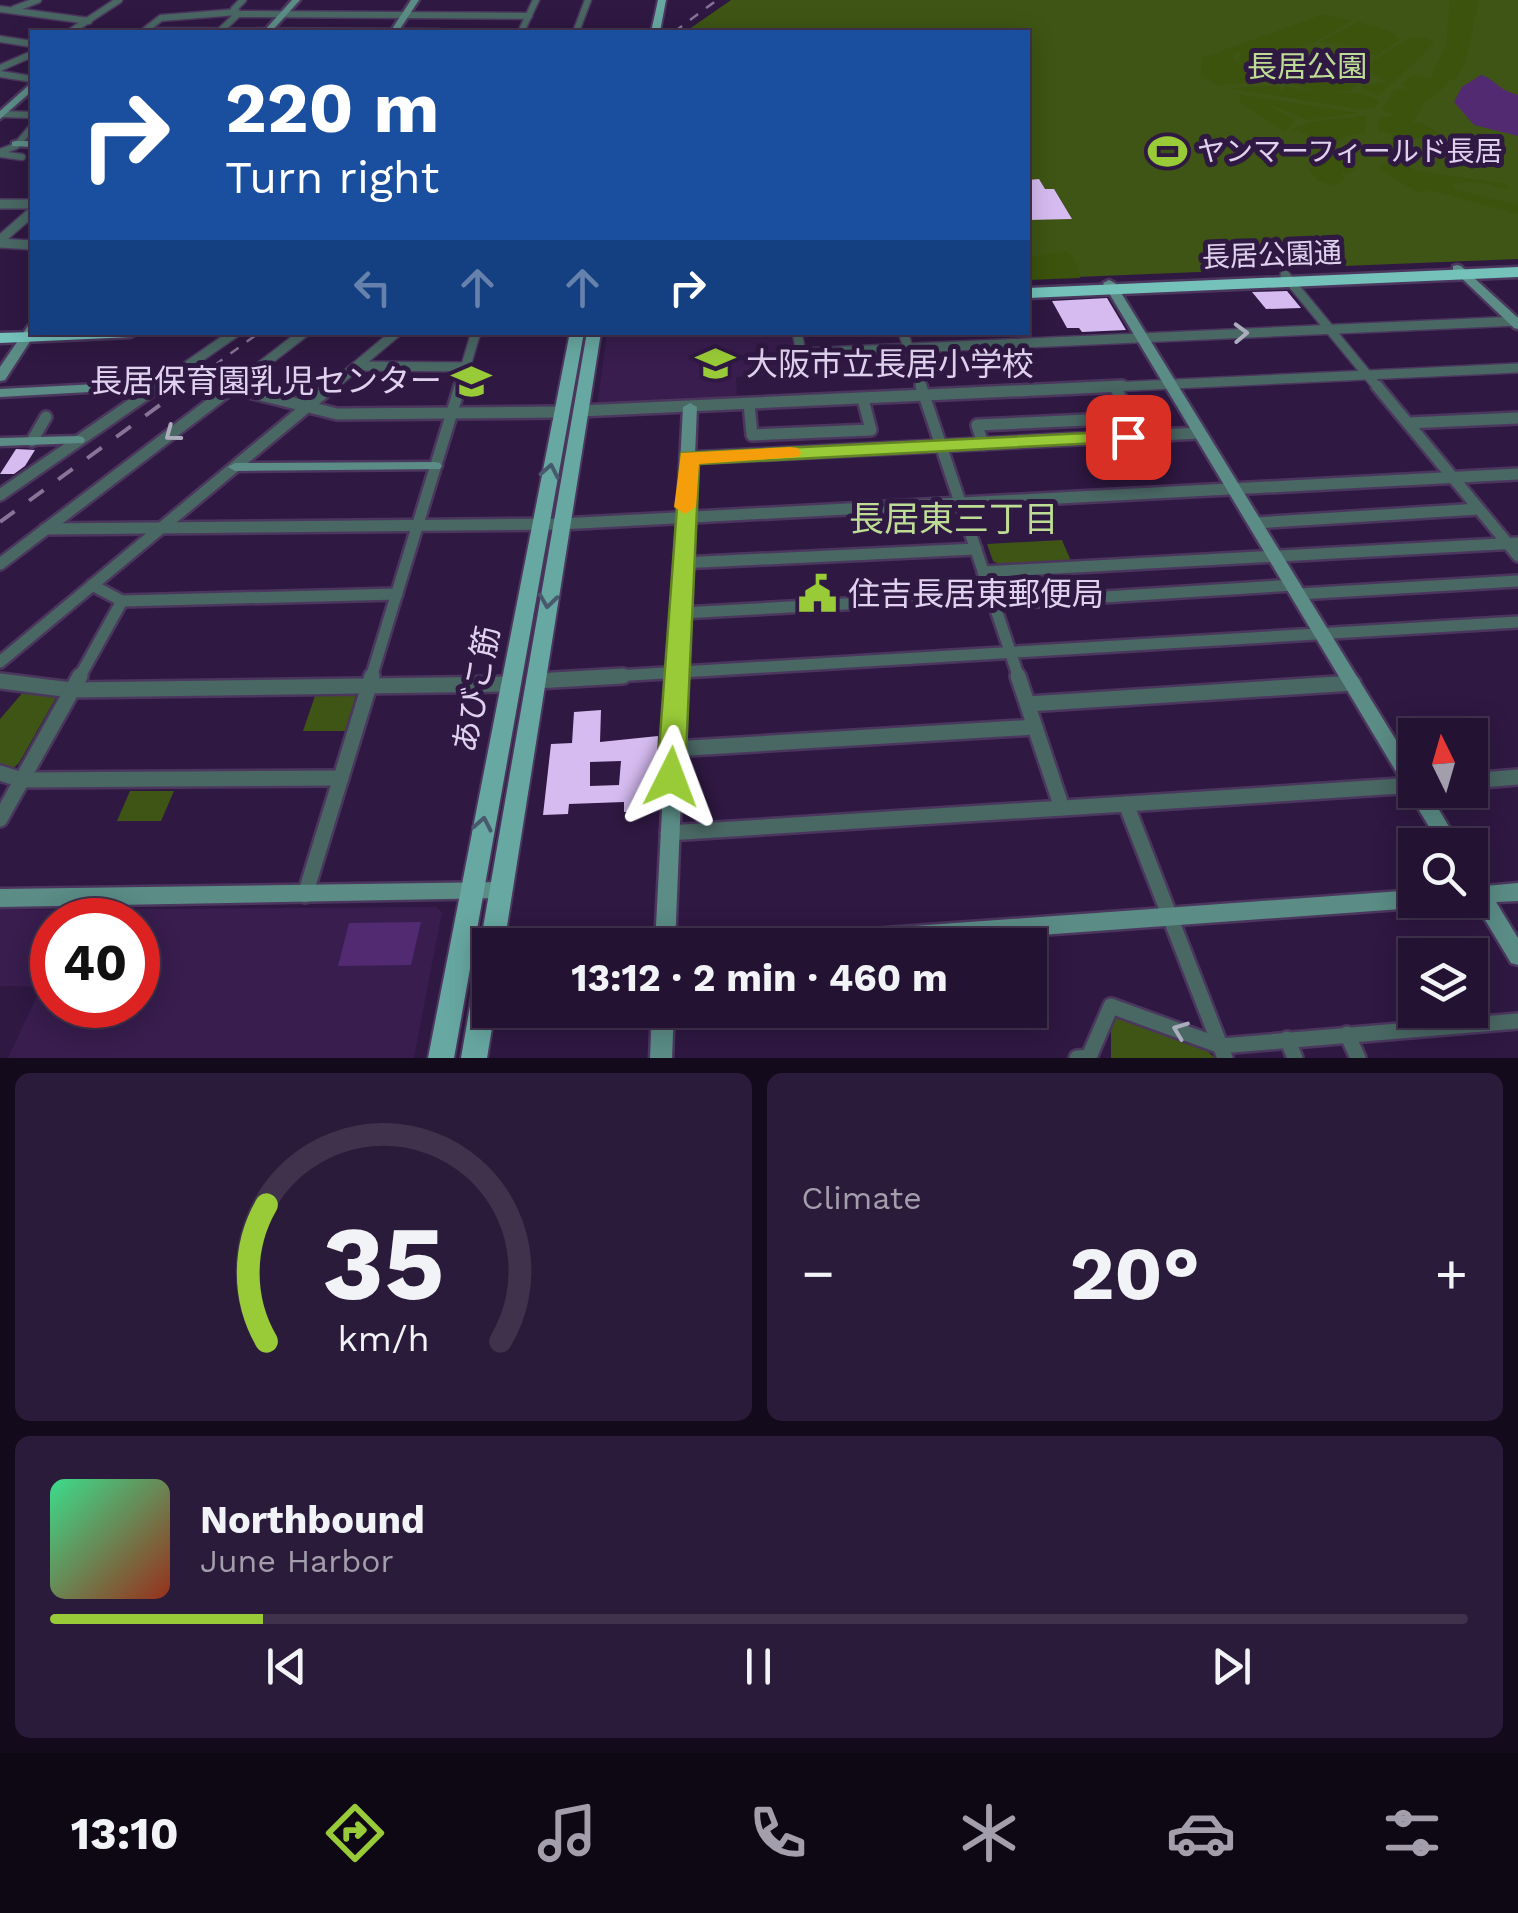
<!DOCTYPE html>
<meta charset="utf-8">
<style>
:root{--surface:#231232;--page:#2b1b3a;--text:#f1f3f6;--muted:#a39eac;--line:#40324d;--accent:#98cb37}
body{margin:0;font-family:"Work Sans","Noto Sans JP",sans-serif;background:var(--page);color:var(--text);height:100vh;display:flex;flex-direction:column;font-size:38px;white-space:nowrap}
*{box-sizing:border-box;margin:0}
p{font-size:32px;color:var(--muted)}
.icon{flex:none;width:55px;height:55px;fill:none;stroke:currentColor;stroke-width:2;stroke-linecap:round;stroke-linejoin:round}
.map{position:relative;height:1058px;overflow:hidden}
.details{display:flex;flex-direction:column;gap:15px;padding:15px;background:#130a1c;flex:1}
.details>*{flex:none}
.hud{position:absolute;left:30px;top:30px;width:1000px;height:305px;border-radius:0px;box-shadow:0 5px 25px #0003,0 0 0 2px var(--line);background:#1a4fa0;color:#fff;overflow:hidden}
.needle{width:65px;rotate:355deg}
.controls{position:absolute;left:1398px;top:718px;display:grid;gap:20px}
.controls a{display:grid;place-items:center;width:90px;height:90px;border-radius:0px;background:var(--surface);box-shadow:0 5px 25px #0003,0 0 0 2px var(--line);font-size:50px}
.speed{position:absolute;left:30px;top:898px;display:flex;gap:20px;font-size:50px;font-weight:700;text-align:center}
.speed>*{display:grid;place-content:center;width:130px;height:130px;border-radius:50%;background:var(--surface);box-shadow:0 5px 25px #0003,0 0 0 2px var(--line);line-height:1}
.speed .limit{border:15px solid #d22;background:#fff;color:#111}
.pin{position:absolute;display:grid;place-items:center;width:85px;height:85px;color:#fff;margin:-42px;border-radius:20px;box-shadow:0 5px 15px #0006}
.me{position:absolute;width:110px;margin:-55px;rotate:3deg;stroke-linejoin:round;filter:drop-shadow(0 0 8px #0008)}
.turn{display:flex;align-items:center;gap:35px;height:210px;padding:0 30px;font-size:45px}
.turn .icon{width:130px;height:130px;stroke-width:2.5}
.turn b{display:block;font-size:70px;line-height:85px}
.lanes{display:flex;align-items:center;height:95px;padding:0 30px;background:#0003;justify-content:center;gap:50px;direction:ltr}
.lanes .off{opacity:.35}
.big{font-size:75px;font-weight:700;line-height:1.1}
.details .tile{flex:1;display:flex;flex-direction:column;justify-content:center;gap:15px;min-width:0;padding:0 35px;border-radius:15px;background:var(--page)}
.details .dial{align-items:center;gap:0}
.dial svg{height:260px;overflow:visible;fill:none;stroke:var(--line);stroke-width:7;stroke-linecap:round;text-anchor:middle}
.dial text{fill:var(--text);stroke:none}
.song{display:flex;align-items:center;gap:30px}
.cover{width:120px;height:120px;border-radius:15px;background:linear-gradient(135deg,hsl(150 70% 55%),hsl(10 70% 35%))}
.played{height:10px;border-radius:5px;background:linear-gradient(90deg,var(--accent) 15%,var(--line) 15%)}
.keys{display:flex;justify-content:space-around;direction:ltr}
.heat{display:flex;justify-content:space-between;align-items:center;font-size:55px;direction:ltr}
.details .tiles{flex:1;display:grid;gap:15px;grid-template-columns:1fr 1fr}
.tile:last-child{grid-column:span 2}
.trip{position:absolute;left:472px;top:928px;width:575px;height:100px;border-radius:0px;background:var(--surface);box-shadow:0 5px 25px #0003,0 0 0 2px var(--line);font-weight:700;line-height:100px;text-align:center}
.tabs{display:flex;height:160px;justify-content:space-around;align-items:center;background:#0e0714;color:var(--muted)}
.tabs .icon{width:70px;height:70px}
.tabs .current{color:var(--accent)}
.tabs b{font-size:45px;color:var(--text)}
.map>svg:first-child{display:block}
.built{fill:#381d4e;fill-rule:evenodd}
.green{fill:#3e5515}
.forest{fill:#3b530d}
.water{fill:#522a72}
.building{fill:#d5bbf0;fill-rule:evenodd}
.lines{fill:none;stroke-linecap:round;stroke-linejoin:round}
.street-far3-casing{stroke:#4b365e;stroke-width:9}
.street-far2-casing{stroke:#4b365e;stroke-width:12}
.street-far1-casing{stroke:#4b365e;stroke-width:16}
.street-casing{stroke:#4b365e;stroke-width:20}
.secondary-casing{stroke:#4b365e;stroke-width:5}
.primary-casing{stroke:#4b365e;stroke-width:4}
.highway-casing{stroke:#4b365e;stroke-width:5}
.street-far3{stroke:#496763;stroke-width:6}
.street-far2{stroke:#496763;stroke-width:9}
.street-far1{stroke:#496763;stroke-width:11}
.street{stroke:#496763;stroke-width:15}
.secondary{fill:#5b8c86;fill-rule:evenodd}
.primary{fill:#68a8a2;fill-rule:evenodd}
.highway{fill:#74c2ba;fill-rule:evenodd}
.rail-far1{stroke:#877497;stroke-width:2.5;stroke-dasharray:10 10;stroke-linecap:butt}
.rail{stroke:#877497;stroke-width:4;stroke-dasharray:18 18;stroke-linecap:butt}
.oneway{stroke:#abadbd}
.oneway2{stroke:#49596d}
.route{fill:#98cb37;stroke:#638424;stroke-width:2.5}
.slow{fill:#f59e0b}
.labels{text-anchor:middle;dominant-baseline:central;stroke-width:10;stroke-linejoin:round;paint-order:stroke}
.far-poi-label{font-size:28px;fill:#e0d2ee;stroke:#2f1842;text-anchor:start}
.far-street-label{font-size:28px;fill:#e0d2ee;stroke:#2f1842}
.far-neighbourhood-label{font-size:30px;fill:#bddc94;stroke:#2f1842}
.poi-label{font-size:32px;fill:#e0d2ee;stroke:#2f1842;text-anchor:start}
.street-label{font-size:32px;fill:#e0d2ee;stroke:#2f1842}
.neighbourhood-label{font-size:35px;fill:#bddc94;stroke:#2f1842}
</style>
<div class="map">
<svg width="1518" height="1058" viewBox="0 0 1518 1058">
<rect width="100%" height="100%" fill="#2f1842"/>
<g class="built">
<polygon points="607,333 792,333 796,355 827,355 832,372 736,377 737,396 730,401 597,407"/>
<path d="M436,907L442,912L414,1058H8L41,987L0,986V910ZM52,920H138V1005H52Z"/>
</g>
<g class="green">
<polygon points="731,0 1518,0 1518,259 1028,279 1028,32 685,32"/>
<polygon points="1062,540 1071,561 1001,565 993,561 987,544"/>
<polygon points="25,690 57,696 19,763 11,770 0,766 0,719"/>
<polygon points="316,693 352,693 356,697 345,731 303,731"/>
<polygon points="130,791 174,791 161,821 117,821"/>
<polygon points="1118,1017 1204,1048 1215,1058 1111,1058 1111,1025"/>
</g>
<g class="forest">
<polygon points="1450,0 1479,0 1465,64 1455,80 1449,79 1448,84 1423,104 1412,124 1422,123 1439,133 1381,147 1380,143 1392,144 1394,139 1390,133 1378,131 1380,119 1395,115 1382,109 1395,90 1411,88 1400,86 1412,75 1430,79 1446,46"/>
<path d="M1325,14L1351,21L1313,43L1289,49L1309,66C1281,78 1263,83 1239,60L1242,52L1262,49L1233,53L1234,59L1264,82L1216,85L1201,75L1202,58Z"/>
<polygon points="1358,22 1391,32 1400,40 1376,56 1357,46 1320,42"/>
<path d="M1411,37L1428,38L1434,42C1415,65 1395,79 1379,96L1360,87L1386,82L1363,67Z"/>
<polygon points="1312,68 1357,69 1362,73 1355,76 1358,82 1350,91 1322,93 1360,93 1379,100 1375,107 1360,109 1227,88 1278,86 1281,92 1285,86 1320,93 1284,81"/>
<polygon points="1240,95 1357,113 1309,120 1257,100 1291,118 1294,123 1284,132 1241,103"/>
<polygon points="1366,116 1364,134 1348,135 1334,143 1337,151 1356,161 1350,165 1356,168 1347,174 1340,170 1344,179 1335,186 1318,181 1308,169 1318,168 1329,148 1322,140 1292,129 1310,122"/>
<polygon points="1393,160 1417,171 1506,184 1509,190 1484,183 1454,183 1453,189 1518,205 1518,214 1429,190 1419,193 1378,168"/>
<polygon points="1065,251 1073,257 1080,278 1028,280 1028,257"/>
</g>
<g class="water">
<path d="M1481,75C1495,79 1496,89 1518,95V136L1474,125L1454,102L1462,87Z"/>
<polygon points="421,922 411,965 338,966 349,923"/>
</g>
<g class="building">
<polygon points="1039,179 1045,189 1054,189 1072,219 1028,220 1028,180"/>
<polygon points="1287,291 1301,308 1266,309 1252,292"/>
<polygon points="1107,298 1126,330 1082,332 1079,328 1067,328 1052,301"/>
<polygon points="16,449 35,450 25,466 14,474 0,474"/>
<path d="M601,710L600,742L658,736L655,811L624,812V802L569,804L568,814L543,815L551,744L572,743L574,712ZM621,761L619,785L590,786V762Z"/>
</g>
<g class="lines">
<defs>
<g id="street-far3">
<polyline points="0,9 89,21"/>
<polyline points="14,9 38,0"/>
<polyline points="238,14 529,16"/>
<polyline points="145,31 439,32"/>
<polyline points="70,32 119,0"/>
<polyline points="143,32 161,18 237,12"/>
<polyline points="219,32 238,14 234,9 243,0"/>
<polyline points="521,32 536,0"/>
<polyline points="576,32 588,0"/>
<polyline points="0,39 32,44"/>
<polyline points="0,68 32,54"/>
<polyline points="0,74 32,79"/>
<polyline points="2,114 32,115"/>
<polyline points="0,152 16,146 32,127"/>
<polyline points="0,154 22,157"/>
</g>
<g id="street-far2">
<polyline points="0,204 32,204"/>
<polyline points="0,240 32,212"/>
<polyline points="0,243 32,245"/>
<polyline points="1285,275 1379,389"/>
<polyline points="797,332 801,353 1518,321"/>
<polyline points="903,332 922,389"/>
<polyline points="357,366 467,367"/>
<polyline points="154,389 236,332"/>
<polyline points="231,389 305,332"/>
<polyline points="329,389 397,332"/>
<polyline points="459,389 476,332"/>
<polyline points="1067,389 1518,368"/>
</g>
<g id="street-far1">
<polyline points="921,386 1019,678"/>
<polyline points="1377,386 1518,556"/>
<polyline points="233,388 337,414 561,412"/>
<polyline points="749,404 752,435 871,430 863,399"/>
<polyline points="580,411 1122,386"/>
<polyline points="1408,423 1518,418"/>
<polyline points="32,441 46,417"/>
<polyline points="983,444 977,425 1131,418 1115,387"/>
<polyline points="688,458 1200,433"/>
<polyline points="0,495 158,386"/>
<polyline points="1255,523 1479,509"/>
<polyline points="45,529 560,524 1518,474"/>
<polyline points="681,563 976,549"/>
<polyline points="0,564 234,386"/>
<polyline points="983,572 1518,543"/>
<polyline points="92,585 122,601 397,594"/>
<polyline points="1299,594 1518,581"/>
<polyline points="994,604 1294,585"/>
<polyline points="682,613 991,596"/>
<polyline points="0,662 332,386"/>
<polyline points="79,678 122,601"/>
<polyline points="371,678 460,386"/>
<polyline points="582,678 1518,622"/>
</g>
<g id="street">
<polyline points="1018,676 1062,808"/>
<polyline points="0,681 71,690 511,684"/>
<polyline points="536,681 623,676"/>
<polyline points="1028,704 1353,683"/>
<polyline points="673,749 1035,727"/>
<polyline points="0,773 22,780 341,778"/>
<polyline points="1470,781 1518,777"/>
<polyline points="1126,804 1415,785"/>
<polyline points="0,819 80,676"/>
<polyline points="668,833 1126,804 1225,1058"/>
<polyline points="305,895 372,676"/>
<polyline points="1347,1034 1358,1058"/>
<polyline points="1287,1039 1295,1058"/>
<polyline points="1077,1058 1089,1057 1111,1006 1221,1046 1518,1021"/>
</g>
<g id="secondary">
<polygon points="292,0 300,0 271,32 263,32"/>
<polygon points="411,0 419,0 398,32 390,32"/>
<polygon points="29,85 32,85 32,91 0,119 0,111"/>
<polygon points="15,141 32,141 32,147 12,146 12,142"/>
<polygon points="1457,265 1461,266 1518,318 1518,329 1514,328 1453,270 1453,266"/>
<polygon points="1109,280 1115,283 1415,771 1415,790 1427,790 1460,845 1440,845 1103,283"/>
<polygon points="32,325 32,332 36,332 5,380 0,381 0,367 28,326"/>
<polygon points="156,381 162,385 161,388 0,397 0,389"/>
<polygon points="690,403 697,407 675,945 655,945 683,407"/>
<polygon points="78,436 83,437 85,440 83,443 0,446 0,438"/>
<polygon points="435,462 440,463 442,466 440,469 235,471 228,467 235,463"/>
<polygon points="1470,870 1477,872 1485,886 1518,883 1518,901 1496,902 1518,938 1518,965 1511,963 1475,903 1465,901 1470,900"/>
<polygon points="501,882 508,884 511,890 508,896 501,898 0,907 0,889"/>
<polygon points="1415,890 1415,900 1425,900 1422,905 1415,908 901,945 765,945 768,939 775,936"/>
<polygon points="652,1010 674,1010 672,1058 650,1058"/>
</g>
<g id="primary">
<polygon points="658,0 666,0 660,32 651,32"/>
<polygon points="570,332 584,332 454,1058 428,1058"/>
<polygon points="587,332 601,332 504,945 490,945 490,1010 495,1010 487,1058 461,1058 478,960 483,952 480,945"/>
</g>
<g id="highway">
<polygon points="1518,267 1518,277 1028,298 1028,288"/>
<polygon points="32,332 139,332 131,337 0,343 0,333"/>
</g>
</defs>
<use href="#street-far3" class="street-far3-casing"/>
<use href="#street-far2" class="street-far2-casing"/>
<use href="#street-far1" class="street-far1-casing"/>
<use href="#street" class="street-casing"/>
<use href="#secondary" class="secondary-casing"/>
<use href="#primary" class="primary-casing"/>
<use href="#highway" class="highway-casing"/>
<use href="#street-far3" class="street-far3"/>
<use href="#street-far2" class="street-far2"/>
<use href="#street-far1" class="street-far1"/>
<use href="#street" class="street"/>
<use href="#secondary" class="secondary"/>
<use href="#primary" class="primary"/>
<use href="#highway" class="highway"/>
<g class="rail-far1">
<polyline points="674,32 717,0"/>
<polyline points="182,389 260,332"/>
</g>
<polyline class="rail" points="0,522 186,386"/>
</g>
<defs><path id="oneway-chevron" d="M-2-3.5L2.5 0L-2 3.5" fill="none" stroke-width="1.6" stroke-linecap="round" stroke-linejoin="round" transform="scale(2.5)"/></defs>
<g class="oneway">
<use href="#oneway-chevron" transform="translate(1241 333) rotate(-2)"/>
<use href="#oneway-chevron" transform="translate(172 434) rotate(143)"/>
<use href="#oneway-chevron" transform="translate(1180 1030) rotate(-159)"/>
</g>
<g class="oneway2">
<use href="#oneway-chevron" transform="translate(550 471) rotate(-79)"/>
<use href="#oneway-chevron" transform="translate(548 601) rotate(98)"/>
<use href="#oneway-chevron" transform="translate(483 824) rotate(-79)"/>
</g>
<polygon class="route" points="1128,431 1138,437 1135,441 699,464 685,777 681,784 671,788 661,784 657,777 681,453"/>
<polygon class="slow" points="790,447 798,448 801,453 798,457 699,464 696,507 685,514 674,507 681,453"/>
<defs>
<symbol id="stadium-bare" viewBox="-9 -9 18 18"><path d="M0-5a6.5 5 0 1 0 0 10a6.5 5 0 1 0 0-10ZM-3.5-1.8h7v3.6h-7Z" fill="#98cb37" stroke="#2f1842" stroke-width="2.5" paint-order="stroke"/></symbol>
<symbol id="school-bare" viewBox="-9 -9 18 18"><path d="M0-5L7-2L0 1L-7-2ZM-4 1L0 2.5L4 1V4Q0 6-4 4Z" fill="#98cb37" stroke="#2f1842" stroke-width="2.5" paint-order="stroke"/></symbol>
<symbol id="civic-bare" viewBox="-9 -9 18 18"><path d="M-.6-6.5H3V-4.5H.6V-3L4-1V1h2V6H-6V1h2V-1L-.6-3ZM-1.2 2.5V6h2.4V2.5Z" fill="#98cb37" stroke="#2f1842" stroke-width="2.5" paint-order="stroke"/></symbol>
</defs>
<g fill-rule="evenodd">
<use href="#stadium-bare" x="1140" y="124" width="55" height="55"/>
<use href="#school-bare" x="688" y="336" width="55" height="55"/>
<use href="#school-bare" x="444" y="354" width="55" height="55"/>
<use href="#civic-bare" x="790" y="566" width="55" height="55"/>
</g>
<g class="labels">
<g class="far-poi-label">
<text x="1197" y="151">ヤンマーフィールド長居</text>
</g>
<g class="far-street-label">
<text transform="translate(1272 255) rotate(-2)">長居公園通</text>
</g>
<g class="far-neighbourhood-label">
<text x="1307" y="66">長居公園</text>
</g>
<g class="poi-label">
<text x="746" y="364">大阪市立長居小学校</text>
<text x="442" y="381" text-anchor="end">長居保育園乳児センター</text>
<text x="848" y="594">住吉長居東郵便局</text>
</g>
<g class="street-label">
<text transform="translate(476 689) rotate(-79)">あびこ筋</text>
</g>
<g class="neighbourhood-label">
<text x="954" y="519">長居東三丁目</text>
</g>
</g>
</svg>
<div class="controls">
<a><svg class="needle" viewBox="-14 -14 28 28"><path d="M0-13l5 13h-10z" fill="#e53935"/><path d="M0 13l5-13h-10z" fill="#a39eac"/></svg></a>
<a><svg class="icon" aria-label="search" viewBox="0 0 24 24"><circle cx="10" cy="10" r="6"/><path d="M15 15l6 6"/></svg></a>
<a><svg class="icon" aria-label="layers" viewBox="0 0 24 24"><path d="M12 4l9 5-9 5-9-5zM3 14l9 5 9-5"/></svg></a>
</div>
<div class="speed"><div class="limit">40</div></div>
<div class="pin" style="left:1128px;top:437px;background:#d93025"><svg class="icon" aria-label="arrive" viewBox="0 0 24 24"><path d="M6 21V4h12l-3 4 3 4H6"/></svg></div>
<svg class="me" style="left:671px;top:777px" viewBox="-20 -20 40 40"><path d="M0-17L14 15 0 8-14 15z" fill="#98cb37" stroke="#fff" stroke-width="4"/></svg>
<div class="trip">13:12 · 2 min · 460 m</div>
<div class="hud">
<div class="turn"><svg class="icon" aria-label="right" viewBox="0 0 24 24"><path d="M7 20v-9h11M14 6l5 5-5 5"/></svg><div><b>220 m</b>Turn right</div></div>
<div class="lanes"><svg class="icon off" aria-label="left" viewBox="0 0 24 24"><path d="M17 20v-9H6M10 6l-5 5 5 5"/></svg><svg class="icon off" aria-label="ahead" viewBox="0 0 24 24"><path d="M12 20V5M6 11l6-6 6 6"/></svg><svg class="icon off" aria-label="ahead" viewBox="0 0 24 24"><path d="M12 20V5M6 11l6-6 6 6"/></svg><svg class="icon" aria-label="right" viewBox="0 0 24 24"><path d="M7 20v-9h11M14 6l5 5-5 5"/></svg></div>
</div>
</div>
<section class="details">
<div class="tiles">
<div class="tile dial"><svg viewBox="0 0 100 80">
<path d="M14 69A42 42 0 1 1 86 69"/>
<path d="M14 69A42 42 0 0 1 14 27" stroke="#98cb37"/>
<text x="50" y="56" font-size="32" font-weight="700">35</text>
<text x="50" y="72" font-size="11">km/h</text>
</svg></div>
<div class="tile"><p>Climate</p>
<div class="heat"><a>−</a><b class="big">20°</b><a>+</a></div>
</div>
<div class="tile">
<div class="song"><i class="cover"></i><div><b>Northbound</b><p>June Harbor</p></div></div>
<div class="played"></div>
<div class="keys"><svg class="icon" aria-label="previous" viewBox="0 0 24 24"><path d="M18 5L8 12l10 7zM5 5v14"/></svg><svg class="icon" aria-label="pause" viewBox="0 0 24 24"><path d="M8 5v14M16 5v14"/></svg><svg class="icon" aria-label="next" viewBox="0 0 24 24"><path d="M6 5l10 7-10 7zM19 5v14"/></svg></div>
</div>
</div>
</section>
<nav class="tabs">
<b>13:10</b>
<svg class="icon current" aria-label="directions" viewBox="0 0 24 24"><path d="M12 3l9 9-9 9-9-9zM9 14v-3h6M13 9l2 2-2 2"/></svg>
<svg class="icon" aria-label="music" viewBox="0 0 24 24"><path d="M9 18V5l10-2v13"/><circle cx="6" cy="18" r="3"/><circle cx="16" cy="16" r="3"/></svg>
<svg class="icon" aria-label="phone" viewBox="0 0 24 24"><path d="M5 4h4l2 5-3 2q2 4 5 5l2-3 5 2v4C11 20 4 13 5 4z"/></svg>
<svg class="icon" aria-label="climate" viewBox="0 0 24 24"><path d="M12 3v18M4 7l16 10M4 17L20 7"/></svg>
<svg class="icon" aria-label="car" viewBox="0 0 24 24"><path d="M5 17H2v-5l4-1 3-4h7l3 4 3 1v5h-3M9 17h6M6 11h13"/><circle cx="7" cy="17" r="2"/><circle cx="17" cy="17" r="2"/></svg>
<svg class="icon" aria-label="filters" viewBox="0 0 24 24"><path d="M4 7h16M4 17h16"/><circle cx="9" cy="7" r="2"/><circle cx="15" cy="17" r="2"/></svg>
</nav>
